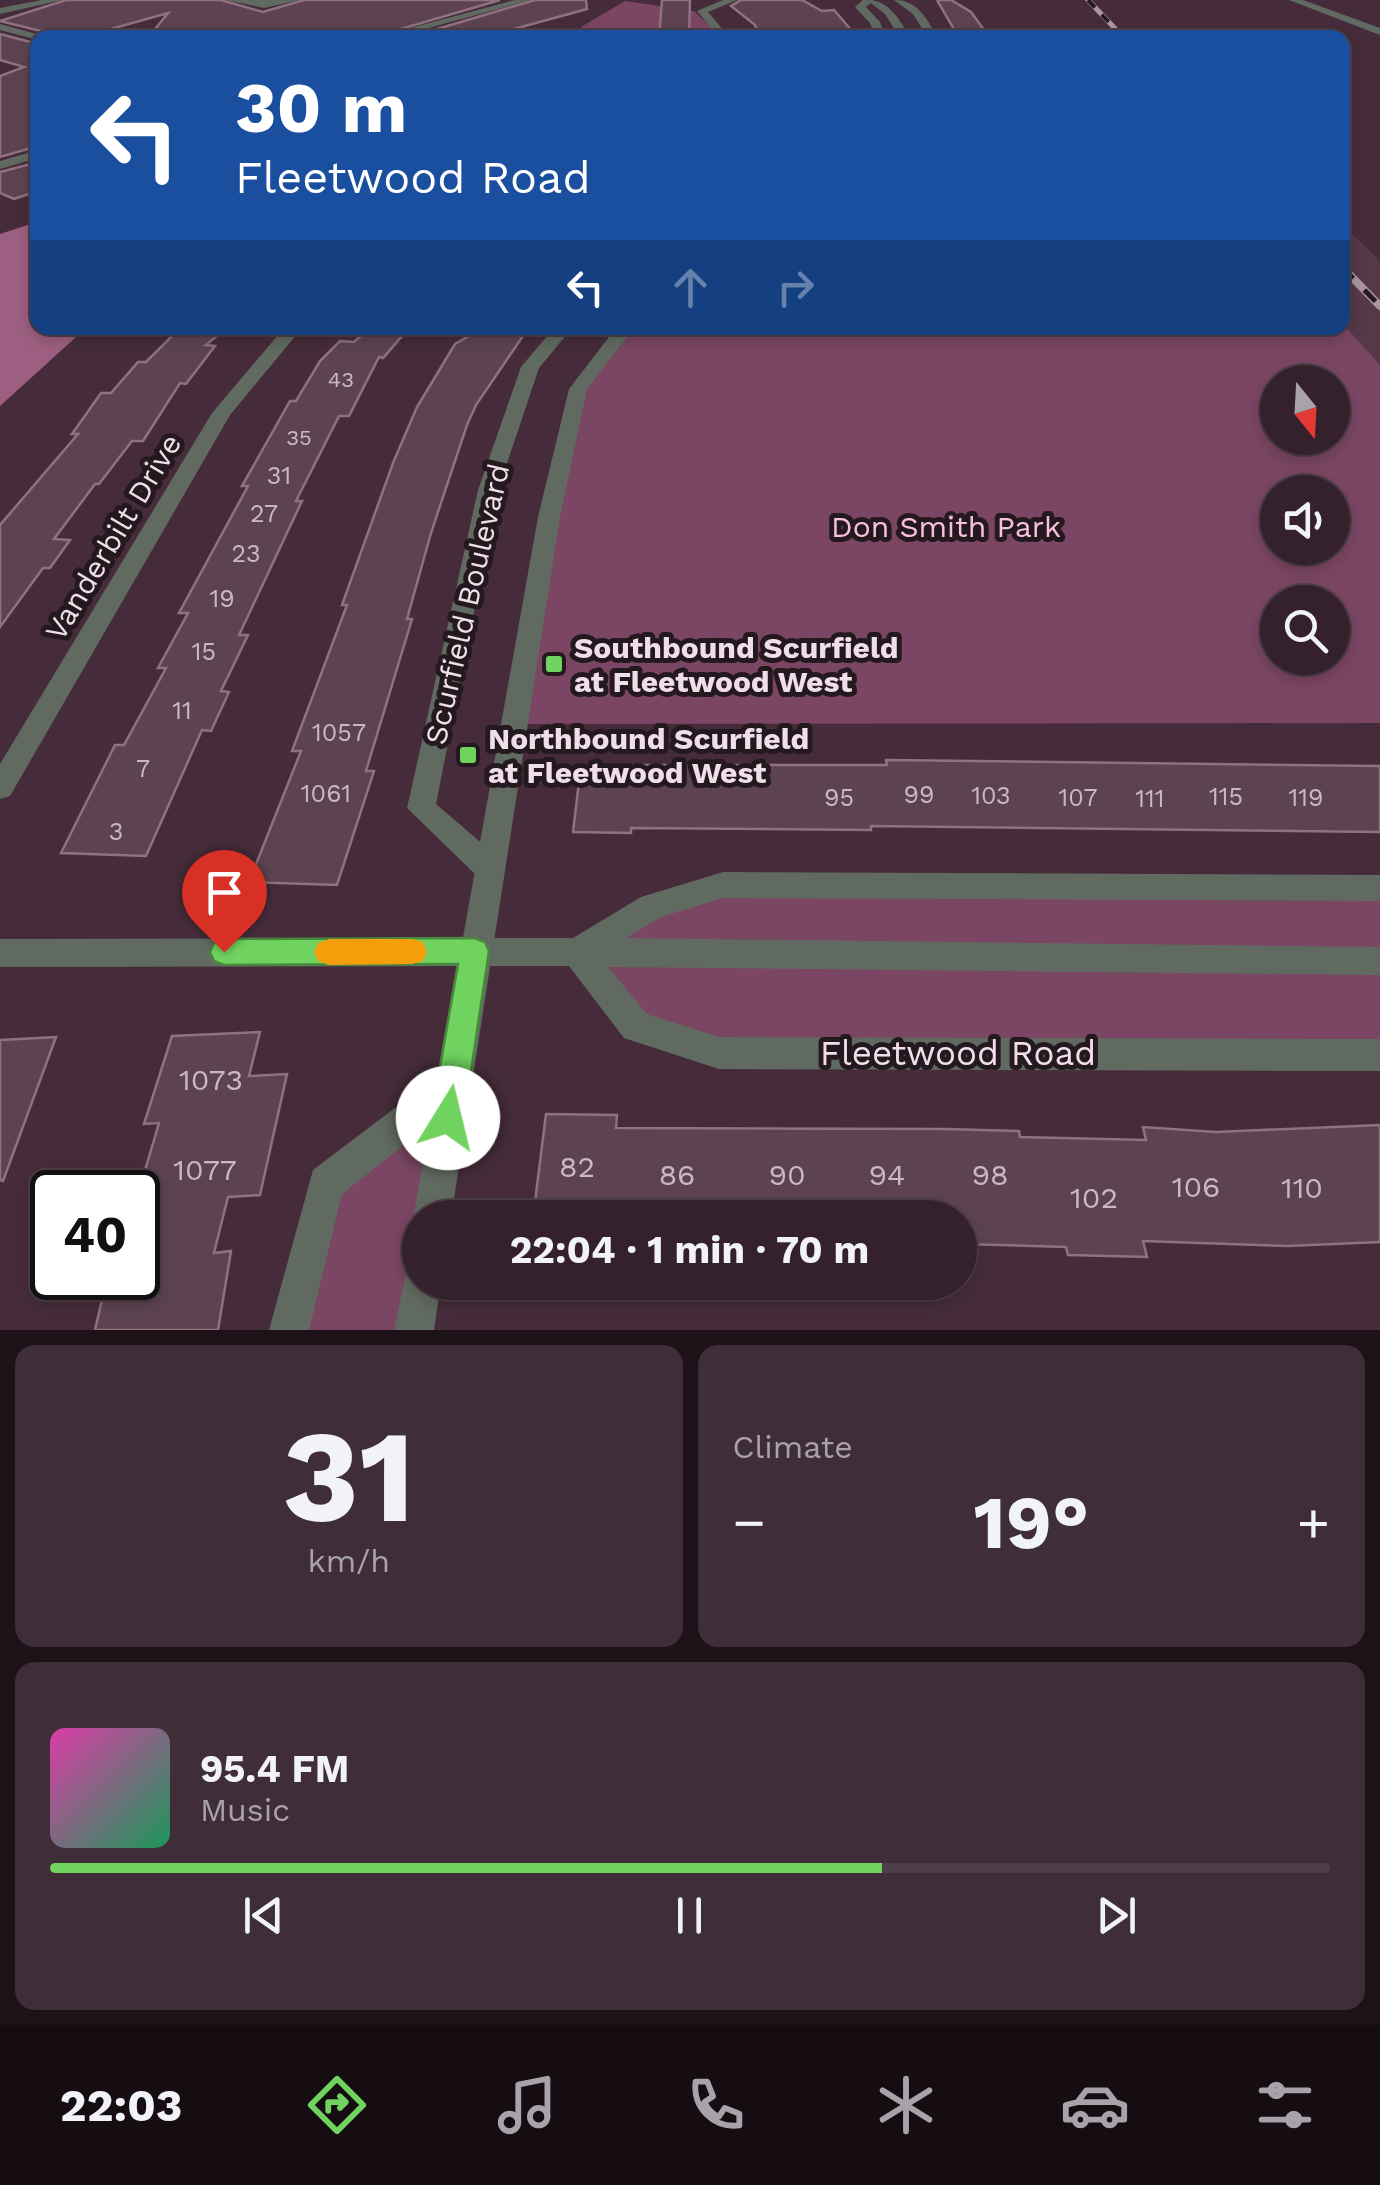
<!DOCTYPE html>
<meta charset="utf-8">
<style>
:root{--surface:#34212c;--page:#3f2e38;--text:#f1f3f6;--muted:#a9a3a9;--line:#4e3e48;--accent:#70d35f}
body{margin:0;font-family:"Work Sans",sans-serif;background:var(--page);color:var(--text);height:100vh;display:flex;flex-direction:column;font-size:38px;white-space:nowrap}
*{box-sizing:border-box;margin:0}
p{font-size:32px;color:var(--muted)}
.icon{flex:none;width:55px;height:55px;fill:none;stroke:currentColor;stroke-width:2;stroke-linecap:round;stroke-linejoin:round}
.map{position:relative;height:1330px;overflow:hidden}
.details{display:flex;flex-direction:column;gap:15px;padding:15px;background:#1d1218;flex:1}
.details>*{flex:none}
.banner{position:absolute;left:30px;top:30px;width:1320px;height:305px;border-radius:20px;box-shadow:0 5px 15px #0003,0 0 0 2px var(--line);background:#1a4fa0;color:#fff;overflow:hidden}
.needle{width:65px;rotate:162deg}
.buttons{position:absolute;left:1260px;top:365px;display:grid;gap:20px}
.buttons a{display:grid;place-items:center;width:90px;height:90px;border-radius:50%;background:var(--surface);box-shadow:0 5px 15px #0003,0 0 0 2px var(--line);font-size:50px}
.speed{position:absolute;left:30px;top:1170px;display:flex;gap:20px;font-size:50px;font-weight:700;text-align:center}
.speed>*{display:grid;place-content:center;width:130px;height:130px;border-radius:50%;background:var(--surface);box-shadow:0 5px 15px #0003,0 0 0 2px var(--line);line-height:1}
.speed .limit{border:5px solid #111;border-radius:15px;background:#fff;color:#111}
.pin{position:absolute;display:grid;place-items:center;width:85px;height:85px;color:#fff;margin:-102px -42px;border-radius:50% 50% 50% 0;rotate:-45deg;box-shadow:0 0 10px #0007}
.pin .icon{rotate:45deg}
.me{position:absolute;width:110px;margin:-55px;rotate:9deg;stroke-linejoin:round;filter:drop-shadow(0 0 8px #0008)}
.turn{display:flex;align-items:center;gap:35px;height:210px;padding:0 40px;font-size:45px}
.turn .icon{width:130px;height:130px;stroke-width:2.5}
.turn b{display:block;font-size:70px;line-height:85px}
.lanes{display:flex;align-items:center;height:95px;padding:0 40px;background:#0003;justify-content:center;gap:50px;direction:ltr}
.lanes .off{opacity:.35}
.big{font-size:75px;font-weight:700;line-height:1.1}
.details .widget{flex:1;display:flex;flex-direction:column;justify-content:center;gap:15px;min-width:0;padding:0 35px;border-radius:20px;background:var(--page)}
.details .dial{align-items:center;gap:0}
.dial b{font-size:130px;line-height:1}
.song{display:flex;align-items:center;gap:30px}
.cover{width:120px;height:120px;border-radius:15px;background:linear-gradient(135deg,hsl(320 70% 55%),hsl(150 70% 35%))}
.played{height:10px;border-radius:5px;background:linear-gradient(90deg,var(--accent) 65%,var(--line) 65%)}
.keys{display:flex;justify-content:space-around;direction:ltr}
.heat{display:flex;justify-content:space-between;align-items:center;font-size:55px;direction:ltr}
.details .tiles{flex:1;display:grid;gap:15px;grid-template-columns:1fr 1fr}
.widget:last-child{grid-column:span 2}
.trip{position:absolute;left:402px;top:1200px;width:575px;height:100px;border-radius:50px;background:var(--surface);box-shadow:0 5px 15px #0003,0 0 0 2px var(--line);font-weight:700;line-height:100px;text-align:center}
.menu{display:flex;height:160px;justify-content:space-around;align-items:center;background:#150d12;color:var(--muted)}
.menu .icon{width:70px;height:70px}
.menu .on{color:var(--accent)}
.menu b{font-size:45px;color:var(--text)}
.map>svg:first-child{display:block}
.built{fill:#563849}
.green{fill:#7a4663;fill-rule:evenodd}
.water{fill:#9d5f81}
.building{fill:#5d4351;stroke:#8f7180;stroke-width:2.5}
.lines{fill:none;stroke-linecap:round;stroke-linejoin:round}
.minor{fill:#616a60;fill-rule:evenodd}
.tertiary{fill:#616a60;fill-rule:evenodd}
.rail-far1-casing{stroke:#aa95a0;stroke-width:5}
.rail-casing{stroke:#aa95a0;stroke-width:8}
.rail-far1{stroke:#24191f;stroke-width:4;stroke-dasharray:10;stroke-linecap:butt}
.rail{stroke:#24191f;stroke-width:5;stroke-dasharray:16;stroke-linecap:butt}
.route{fill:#70d35f;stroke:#49893e;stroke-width:2.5}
.slow{fill:#f59e0b}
.poi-dot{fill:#70d35f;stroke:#24191f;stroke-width:4}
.labels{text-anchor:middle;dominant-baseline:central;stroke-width:10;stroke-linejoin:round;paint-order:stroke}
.far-number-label{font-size:22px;fill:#cbb8c2}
.number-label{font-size:25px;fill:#cbb8c2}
.park-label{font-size:30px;fill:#f8c0dd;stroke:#24191f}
.street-label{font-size:30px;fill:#f0dfe8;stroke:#24191f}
.poi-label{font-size:30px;font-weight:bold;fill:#f0dfe8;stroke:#24191f;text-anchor:start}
.near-number-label{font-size:30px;fill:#cbb8c2}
.near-street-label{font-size:35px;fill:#f0dfe8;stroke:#24191f}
</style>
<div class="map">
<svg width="1380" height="1330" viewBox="0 0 1380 1330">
<rect width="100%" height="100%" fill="#462c3a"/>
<polygon class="built" points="1342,224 1380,261 1380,365 1343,324"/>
<g class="green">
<polygon points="625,1 694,11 717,33 613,37 582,34 581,27"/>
<path d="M1343,324L1380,365V723L512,724L578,389L625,328H1342ZM1278,382H1332V438H1278ZM1278,492H1332V548H1278ZM1278,602H1332V658H1278Z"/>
<polygon points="723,885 1380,888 1380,1055 719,1053 636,1027 577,952"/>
<polygon points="453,1085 420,1218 420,1282 414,1330 289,1330 326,1183"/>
</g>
<polygon class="water" points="37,222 38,328 86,328 0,406 0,234"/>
<g class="building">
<polygon points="66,0 221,0 263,12 304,0 500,0 370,38 148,38 168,13 79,38 48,38 45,32 0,21"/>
<polygon points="535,0 586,0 587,9 481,38 441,38 427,32"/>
<polygon points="662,0 690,0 689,38 659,38"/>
<polygon points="741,0 802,0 822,11 834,10 858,38 760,38 755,25 731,6"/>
<polygon points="937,0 951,0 971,12 990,38 959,38"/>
<polygon points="0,34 38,44 38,87 30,94 38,97 38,146 0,157 0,76 24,67 0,60"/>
<polygon points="38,162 38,191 14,199 0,193 0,172"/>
<polygon points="188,328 226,328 206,345 215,346 186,384 180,383 143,441 132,441 99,484 95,484 54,539 70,540 50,568 43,568 0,627 0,525 78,434 72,434 101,393 111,393 138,362 146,362 174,334"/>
<polygon points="370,328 409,328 383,358 379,357 349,416 339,416 296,501 302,501 239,635 248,635 221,691 229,692 211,731 202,730 146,856 61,853 115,745 124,745 166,668 158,668 188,613 179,613 248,486 242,486 290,401 296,401 320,361 340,341 354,342"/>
<polygon points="483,328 526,328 516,335 523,336 476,405 467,425 431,533 407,619 412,619 366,771 374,771 337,885 249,882 301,751 292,751 347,605 342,605 393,463 417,407 455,344"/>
<polygon points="886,760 1380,766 1380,832 871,826 871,830 631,828 631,833 573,832 581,765 887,765"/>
<polygon points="260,1032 249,1076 287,1074 260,1195 228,1197 214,1253 231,1251 218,1330 95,1330 107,1278 138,1278 138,1194 159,1123 144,1124 172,1036"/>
<polygon points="56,1037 3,1181 0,1180 0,1040"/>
<polygon points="546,1114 617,1115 616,1128 946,1129 1019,1131 1020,1137 1146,1140 1143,1127 1216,1132 1380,1125 1380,1242 1288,1246 1143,1241 1147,1257 1068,1255 1066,1247 963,1244 960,1218 533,1218"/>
</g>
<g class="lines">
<g class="minor">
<polygon points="225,0 300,0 264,8"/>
<polygon points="515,0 531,0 392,38 373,38"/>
<polygon points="723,0 737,0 708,12 730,38 719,38 697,11"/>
<polygon points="863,0 874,0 866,7 880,22 886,38 876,38 870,23 855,7"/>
<path d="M894,0C918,0 927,19 938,38H928L913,14Z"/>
<polygon points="1289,0 1303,0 1380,28 1380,35"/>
<polygon points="0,24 44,36 45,38 38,40 0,30"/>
<polygon points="38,150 38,158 0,169 0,161"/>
<polygon points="284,328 302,328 230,415 10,796 0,799 0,764 212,413"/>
<polygon points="554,328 572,328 539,368 498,490 436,804 499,858 503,867 499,876 488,879 477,876 407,808 478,490 521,367"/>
<polygon points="723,872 1380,875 1380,901 723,898 661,917 626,938 1380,947 1380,975 608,967 647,1014 719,1037 1380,1039 1380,1071 719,1069 624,1038 569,966 0,967 0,939 573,938 641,897"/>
<polygon points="453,1068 465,1073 470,1085 465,1097 342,1194 309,1330 269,1330 313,1170 441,1073"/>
</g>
<g class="tertiary">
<polygon points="42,0 62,0 0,14 0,8"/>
<path d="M867,0C890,0 899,20 911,38H900L885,14Z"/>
<polygon points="616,328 634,328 587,389 560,517 451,1218 420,1218 420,1232 413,1218 538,517 569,389"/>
<polygon points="420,1263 420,1282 441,1282 434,1330 394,1330 407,1268"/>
</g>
<defs>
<polyline id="rail-far1" points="1088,0 1124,38"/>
<polyline id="rail" points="1342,267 1380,306"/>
</defs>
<use href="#rail-far1" class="rail-far1-casing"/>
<use href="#rail" class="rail-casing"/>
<use href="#rail-far1" class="rail-far1"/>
<use href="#rail" class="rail"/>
</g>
<polygon class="route" points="474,938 485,942 489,951 464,1118 459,1129 448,1134 436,1129 431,1118 458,964 224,965 214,961 210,952 214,943 224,939"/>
<polygon class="slow" points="329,939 412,939 423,942 427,952 423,961 412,964 329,965 318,961 314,952 318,943"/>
<g class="poi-dot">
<rect x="544" y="654" width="20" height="20" rx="5"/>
<rect x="458" y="745" width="20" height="20" rx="5"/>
</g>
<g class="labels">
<g class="far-number-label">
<text x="341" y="379">43</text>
<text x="299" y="437">35</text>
</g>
<g class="number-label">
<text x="279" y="475">31</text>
<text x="264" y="513">27</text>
<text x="246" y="553">23</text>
<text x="222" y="598">19</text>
<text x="204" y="651">15</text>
<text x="182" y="710">11</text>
<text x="339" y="732">1057</text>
<text x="143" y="768">7</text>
<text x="326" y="793">1061</text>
<text x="919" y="794">99</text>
<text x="991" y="795">103</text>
<text x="1226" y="796">115</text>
<text x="839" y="797">95</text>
<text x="1078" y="797">107</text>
<text x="1306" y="797">119</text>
<text x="1150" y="798">111</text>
<text x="116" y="831">3</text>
</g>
<g class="park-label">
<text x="946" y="526">Don Smith Park</text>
</g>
<g class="street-label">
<text transform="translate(113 537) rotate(-59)">Vanderbilt Drive</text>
<text transform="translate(467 604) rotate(-77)">Scurfield Boulevard</text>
</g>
<g class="poi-label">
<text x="574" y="647">Southbound Scurfield<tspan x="574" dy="34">at Fleetwood West</tspan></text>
<text x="488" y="738">Northbound Scurfield<tspan x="488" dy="34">at Fleetwood West</tspan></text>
</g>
<g class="near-number-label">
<text x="211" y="1079">1073</text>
<text x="577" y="1166">82</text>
<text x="205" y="1169">1077</text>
<text x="677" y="1174">86</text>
<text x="787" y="1174">90</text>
<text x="887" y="1174">94</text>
<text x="990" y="1174">98</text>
<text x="1196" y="1186">106</text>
<text x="1302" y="1187">110</text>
<text x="1094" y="1197">102</text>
</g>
<g class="near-street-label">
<text x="958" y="1053">Fleetwood Road</text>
</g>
</g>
</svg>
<div class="buttons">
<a><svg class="needle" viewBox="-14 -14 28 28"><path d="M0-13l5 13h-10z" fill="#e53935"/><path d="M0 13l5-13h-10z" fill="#a9a3a9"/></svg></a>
<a><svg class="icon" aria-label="sound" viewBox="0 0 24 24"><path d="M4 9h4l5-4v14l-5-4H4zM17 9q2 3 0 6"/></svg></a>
<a><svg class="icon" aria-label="search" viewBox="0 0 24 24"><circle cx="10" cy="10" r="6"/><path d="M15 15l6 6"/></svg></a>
</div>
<div class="speed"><div class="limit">40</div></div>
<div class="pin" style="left:224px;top:952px;background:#d93025"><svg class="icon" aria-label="arrive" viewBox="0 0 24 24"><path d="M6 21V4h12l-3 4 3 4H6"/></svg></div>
<svg class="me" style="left:448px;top:1118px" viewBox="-20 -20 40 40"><circle r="19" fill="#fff"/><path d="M0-13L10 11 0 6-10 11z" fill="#70d35f"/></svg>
<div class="trip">22:04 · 1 min · 70 m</div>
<div class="banner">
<div class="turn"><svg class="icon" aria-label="left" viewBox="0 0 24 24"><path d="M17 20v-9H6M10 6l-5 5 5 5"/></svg><div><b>30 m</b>Fleetwood Road</div></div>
<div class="lanes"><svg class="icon" aria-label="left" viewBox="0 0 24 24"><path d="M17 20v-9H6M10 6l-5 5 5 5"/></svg><svg class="icon off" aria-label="ahead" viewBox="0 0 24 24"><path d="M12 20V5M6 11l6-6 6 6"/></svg><svg class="icon off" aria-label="right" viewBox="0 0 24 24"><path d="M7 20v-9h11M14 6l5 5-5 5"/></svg></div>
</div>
</div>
<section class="details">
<div class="tiles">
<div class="widget dial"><b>31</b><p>km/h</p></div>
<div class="widget"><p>Climate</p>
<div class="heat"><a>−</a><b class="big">19°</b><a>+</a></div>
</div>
<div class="widget">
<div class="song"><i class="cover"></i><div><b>95.4 FM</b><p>Music</p></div></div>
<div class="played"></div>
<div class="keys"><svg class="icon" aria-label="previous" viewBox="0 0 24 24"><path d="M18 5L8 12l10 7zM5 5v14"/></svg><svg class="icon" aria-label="pause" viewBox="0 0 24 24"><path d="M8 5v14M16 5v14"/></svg><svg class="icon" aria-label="next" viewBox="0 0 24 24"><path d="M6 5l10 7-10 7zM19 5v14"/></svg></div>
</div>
</div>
</section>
<nav class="menu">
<b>22:03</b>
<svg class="icon on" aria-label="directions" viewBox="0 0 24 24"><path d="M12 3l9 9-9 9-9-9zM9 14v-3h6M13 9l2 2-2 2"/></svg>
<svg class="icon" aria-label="music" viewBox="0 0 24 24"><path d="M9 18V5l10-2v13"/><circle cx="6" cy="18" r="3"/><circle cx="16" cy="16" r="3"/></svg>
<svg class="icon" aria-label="phone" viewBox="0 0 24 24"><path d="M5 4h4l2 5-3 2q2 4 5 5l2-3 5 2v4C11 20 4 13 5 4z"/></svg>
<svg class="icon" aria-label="climate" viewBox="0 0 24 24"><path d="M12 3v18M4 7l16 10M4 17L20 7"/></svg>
<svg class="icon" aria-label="car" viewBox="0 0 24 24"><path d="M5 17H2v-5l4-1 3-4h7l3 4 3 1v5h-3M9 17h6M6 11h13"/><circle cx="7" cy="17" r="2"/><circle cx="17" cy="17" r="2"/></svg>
<svg class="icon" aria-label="filters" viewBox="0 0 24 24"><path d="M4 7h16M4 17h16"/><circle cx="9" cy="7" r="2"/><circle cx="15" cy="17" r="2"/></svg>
</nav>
